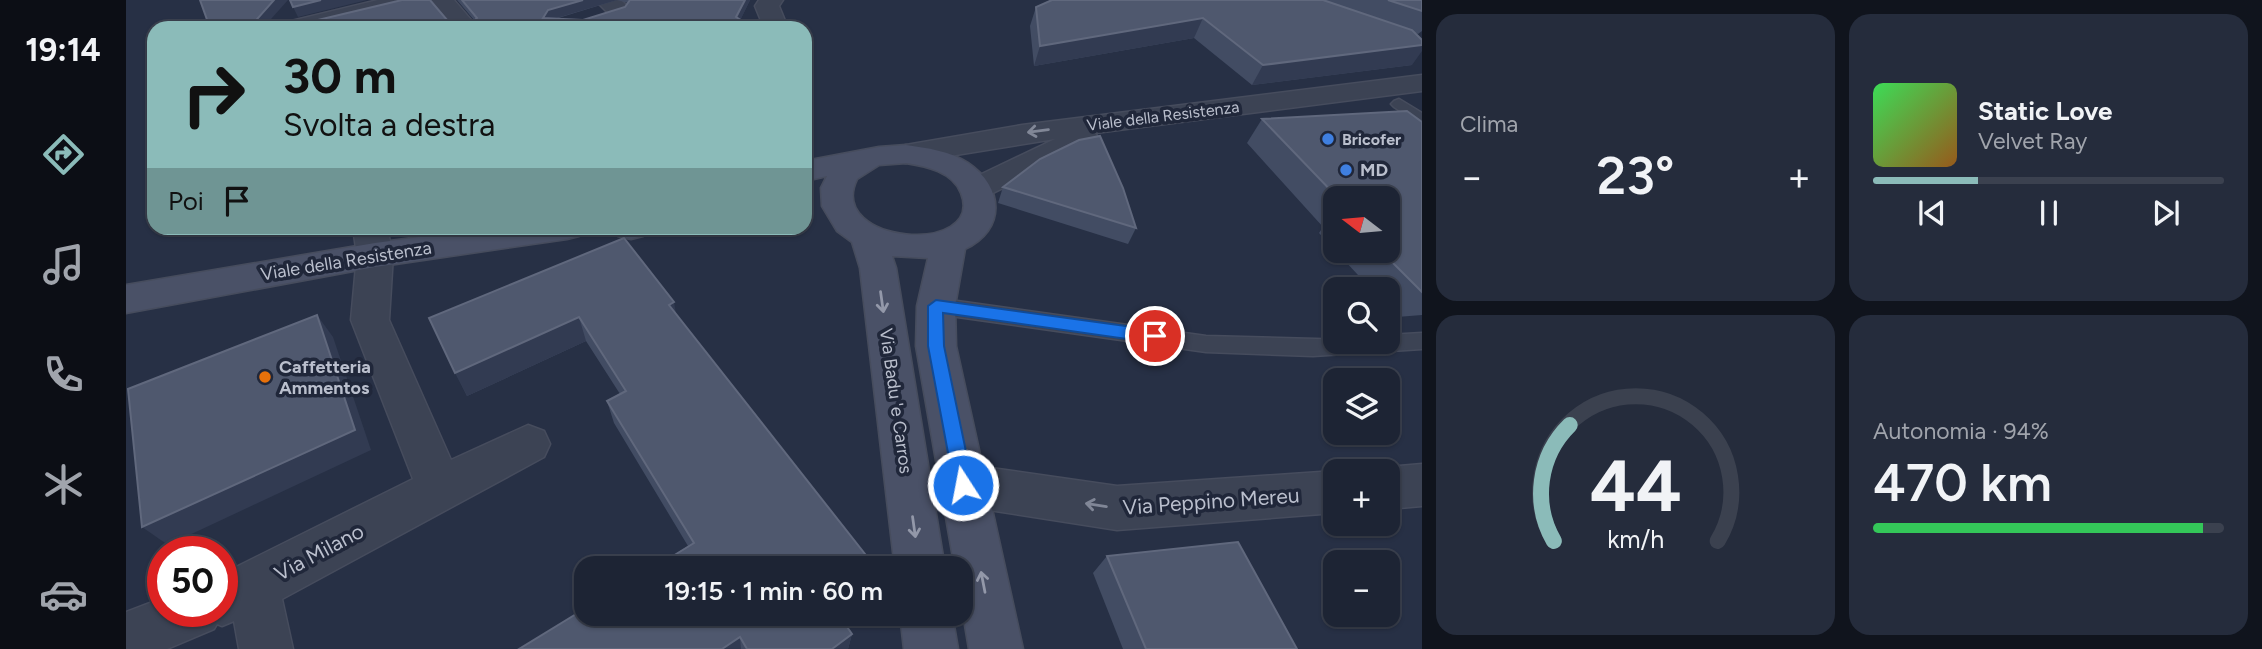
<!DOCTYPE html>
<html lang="it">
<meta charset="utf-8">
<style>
:root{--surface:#1d2434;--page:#252c3c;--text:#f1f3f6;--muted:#a0a4ac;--line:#3b414f;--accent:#8bbbb9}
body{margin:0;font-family:Figtree,sans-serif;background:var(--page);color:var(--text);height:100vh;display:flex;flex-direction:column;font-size:26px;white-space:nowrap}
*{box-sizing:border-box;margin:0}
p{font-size:23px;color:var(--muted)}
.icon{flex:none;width:38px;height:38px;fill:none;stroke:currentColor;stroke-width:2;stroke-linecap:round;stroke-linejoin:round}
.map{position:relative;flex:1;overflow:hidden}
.details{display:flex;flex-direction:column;gap:14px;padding:14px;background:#10141d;width:840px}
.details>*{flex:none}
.top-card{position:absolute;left:21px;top:21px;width:665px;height:214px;border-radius:21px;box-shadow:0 2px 5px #0004,0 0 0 2px var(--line);background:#8bbbb9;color:#111;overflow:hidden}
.needle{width:46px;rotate:286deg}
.buttons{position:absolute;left:1197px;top:186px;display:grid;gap:14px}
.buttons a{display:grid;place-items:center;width:77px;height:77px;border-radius:14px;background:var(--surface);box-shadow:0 2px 5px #0004,0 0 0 2px var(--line);font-size:35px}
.speed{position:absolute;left:21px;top:536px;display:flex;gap:14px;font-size:35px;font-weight:700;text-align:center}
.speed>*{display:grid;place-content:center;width:91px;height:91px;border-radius:50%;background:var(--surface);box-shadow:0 2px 5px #0004,0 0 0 2px var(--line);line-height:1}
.speed .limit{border:10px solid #d22;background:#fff;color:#111}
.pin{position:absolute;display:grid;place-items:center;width:60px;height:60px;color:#fff;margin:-30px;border:4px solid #fff;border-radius:50%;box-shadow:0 2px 7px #0007}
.me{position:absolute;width:77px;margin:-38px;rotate:349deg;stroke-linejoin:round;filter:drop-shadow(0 0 5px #0008)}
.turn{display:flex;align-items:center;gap:24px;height:147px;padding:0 21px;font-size:32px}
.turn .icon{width:91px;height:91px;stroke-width:2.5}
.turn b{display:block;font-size:49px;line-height:60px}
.then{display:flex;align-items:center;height:66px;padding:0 21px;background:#0003;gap:14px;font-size:26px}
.big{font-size:52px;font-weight:600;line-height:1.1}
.details .tile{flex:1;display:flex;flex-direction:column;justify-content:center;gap:10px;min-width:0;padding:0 24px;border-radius:21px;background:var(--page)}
.details .dial{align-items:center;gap:0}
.dial svg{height:182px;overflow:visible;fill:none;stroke:var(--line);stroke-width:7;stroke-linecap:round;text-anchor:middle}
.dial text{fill:var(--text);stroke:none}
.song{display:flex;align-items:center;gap:21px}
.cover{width:84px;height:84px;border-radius:10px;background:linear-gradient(135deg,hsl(130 70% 55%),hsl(30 70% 35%))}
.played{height:7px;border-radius:4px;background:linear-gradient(90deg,var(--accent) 30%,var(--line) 30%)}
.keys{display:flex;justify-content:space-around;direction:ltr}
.heat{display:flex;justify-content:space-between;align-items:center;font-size:38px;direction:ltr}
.charge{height:10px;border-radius:5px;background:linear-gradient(90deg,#34c759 94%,var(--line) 0)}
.details .tiles{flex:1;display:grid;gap:14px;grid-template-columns:repeat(2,1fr)}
.trip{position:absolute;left:448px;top:556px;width:399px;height:70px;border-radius:21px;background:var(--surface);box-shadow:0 2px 5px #0004,0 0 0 2px var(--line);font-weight:600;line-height:70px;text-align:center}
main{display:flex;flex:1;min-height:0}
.tabs{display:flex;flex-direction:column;width:126px;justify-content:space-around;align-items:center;background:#0c0e15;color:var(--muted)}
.tabs .icon{width:49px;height:49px}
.tabs .active{color:var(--accent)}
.tabs b{font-size:32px;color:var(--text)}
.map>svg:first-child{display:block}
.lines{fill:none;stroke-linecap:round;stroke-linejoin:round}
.service-casing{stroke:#464c5d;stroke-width:3}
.minor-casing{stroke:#464c5d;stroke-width:3}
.tertiary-casing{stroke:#464c5d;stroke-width:3}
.secondary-casing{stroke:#464c5d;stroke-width:3}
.service{fill:#3c4354;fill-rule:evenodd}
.minor{fill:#3c4354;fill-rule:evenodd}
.tertiary{fill:#3c4354;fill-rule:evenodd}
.secondary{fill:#4a5167;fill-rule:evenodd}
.wall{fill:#424c63;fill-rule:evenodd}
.shaded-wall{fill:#323b52}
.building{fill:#4f586e;stroke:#60687d;stroke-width:2}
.oneway{stroke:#818797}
.oneway2{stroke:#9398a9}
.route{fill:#1a73e8;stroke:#114b97;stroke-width:2}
.shop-dot{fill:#3f7fe0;stroke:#20273a;stroke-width:2.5}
.food-dot{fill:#e8710a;stroke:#20273a;stroke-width:2.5}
.labels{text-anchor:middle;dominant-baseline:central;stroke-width:7;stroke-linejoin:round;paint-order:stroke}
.far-street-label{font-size:16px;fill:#babfcd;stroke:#20273a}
.far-poi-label{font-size:16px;font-weight:bold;fill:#babfcd;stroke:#20273a;text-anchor:start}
.poi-label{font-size:18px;font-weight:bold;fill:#babfcd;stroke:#20273a;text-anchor:start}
.street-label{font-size:18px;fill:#babfcd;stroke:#20273a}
.near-street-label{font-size:21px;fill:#babfcd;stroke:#20273a}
</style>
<main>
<nav class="tabs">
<b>19:14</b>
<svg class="icon active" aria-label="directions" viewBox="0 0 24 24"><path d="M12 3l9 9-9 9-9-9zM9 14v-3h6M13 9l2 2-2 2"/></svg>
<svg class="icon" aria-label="music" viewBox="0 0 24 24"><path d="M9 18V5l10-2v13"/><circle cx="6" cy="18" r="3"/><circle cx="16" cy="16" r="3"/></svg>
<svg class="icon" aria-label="phone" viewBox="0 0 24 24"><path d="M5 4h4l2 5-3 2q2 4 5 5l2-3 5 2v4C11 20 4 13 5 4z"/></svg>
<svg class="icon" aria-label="climate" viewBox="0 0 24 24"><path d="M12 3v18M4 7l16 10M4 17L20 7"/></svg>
<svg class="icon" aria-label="car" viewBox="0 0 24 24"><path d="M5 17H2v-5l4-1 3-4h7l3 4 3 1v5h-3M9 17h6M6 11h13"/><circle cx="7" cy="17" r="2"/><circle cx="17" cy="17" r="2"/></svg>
</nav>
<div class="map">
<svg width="1296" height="649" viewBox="0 0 1296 649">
<rect width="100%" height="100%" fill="#273045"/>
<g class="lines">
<defs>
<g id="service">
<polygon points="1273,99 1296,113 1296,125 1268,107 1265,104 1268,101"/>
<polygon points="810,298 1080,336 1262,341 1262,335 1296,333 1296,349 1187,356 1080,352 810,314 803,311 800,306 803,301"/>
</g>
<g id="minor">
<polygon points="252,0 293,0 289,5 196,28 154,28 157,23"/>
<polygon points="303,0 328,0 352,28 327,28"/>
<polygon points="469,0 495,0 523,28 497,28"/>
<polygon points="633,0 657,0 653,6 662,28 638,28 629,6"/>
<polygon points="227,228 261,228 267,255 263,320 325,460 402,425 418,431 424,444 418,457 156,599 167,649 113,649 108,621 96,626 91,624 88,629 41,649 0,649 0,612 37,598 37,611 96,611 96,574 287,479 225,320 231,255"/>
<polygon points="837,464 991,486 1209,471 1209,513 991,530 837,506 821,500 814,485 821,470"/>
<polygon points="1296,464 1296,506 1262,509 1262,471 1252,471 1262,467"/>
</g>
<polygon id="tertiary" points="1296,75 1296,91 969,133 974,140 970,146 955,149 861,196 850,199 839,196 834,189 839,182 929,139 780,163 769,160 765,154 769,148 780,145 896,125"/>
<g id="secondary">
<path d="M780,145C801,148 824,151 842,163C878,187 880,230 839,249L829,306L830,346L897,649H843L835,601V569H829L790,346L791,306L802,258L766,256L770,268L819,569H769L734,268L726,242L711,231L696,206L695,188L701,176L679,181V161L753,147ZM780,163C800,166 827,172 835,193C860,256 699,245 731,179L753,165Z"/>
<polygon points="361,228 458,228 453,236 441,239 249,267 0,313 0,285 249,243"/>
<polygon points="487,228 522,228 517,236 505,239 492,236"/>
<polygon points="774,614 826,614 832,649 778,649"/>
</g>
</defs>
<use href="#service" class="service-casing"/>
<use href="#minor" class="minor-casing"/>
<use href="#tertiary" class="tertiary-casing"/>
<use href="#secondary" class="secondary-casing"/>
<use href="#service" class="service"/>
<use href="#minor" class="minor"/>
<use href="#tertiary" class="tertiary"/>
<use href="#secondary" class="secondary"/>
</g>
<g class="wall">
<path d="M276,0H304L321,20H348L331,0H624L614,20L621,24V28H179L175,20H192ZM491,0L502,3L499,7L457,20L429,19Z"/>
<polygon points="926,0 1296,0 1296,31 1292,34 1289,33 1286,65 1126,85 1068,38 908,66 904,26 910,7"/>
<path d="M1136,119L1296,122V315L1271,317L1262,307V289H1245L1193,233L1197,227L1121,143ZM1209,198H1262V250H1209Z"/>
<polygon points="877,187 1010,228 1002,244 872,203"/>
<polygon points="550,314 739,554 735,569 526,569 562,546 488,423 481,401 494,394 460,341 341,396 303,318"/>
<polygon points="981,556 1171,649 997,649 967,573"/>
<polygon points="460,608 726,634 722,649 393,649"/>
</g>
<g class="shaded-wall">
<polygon points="148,0 162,0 137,28 123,28"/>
<polygon points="195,0 241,0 172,17 167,7"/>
<polygon points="457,0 491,0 424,20 417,18 422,10"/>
<polygon points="619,0 624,0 611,27 621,24 621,28 607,28"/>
<polygon points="1077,18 1068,38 908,66 914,46"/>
<polygon points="1296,45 1296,51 1286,65 1126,85 1137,65"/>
<polygon points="548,302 552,326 543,305"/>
<polygon points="191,315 207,337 245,450 42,545 16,527"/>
<polygon points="453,317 460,341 341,396 329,373"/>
<polygon points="739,554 735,569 716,569"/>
<polygon points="726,634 722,649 706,649"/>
<polygon points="614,637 615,649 596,649"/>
</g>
<g class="building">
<polygon points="74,0 148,0 123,28 84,28"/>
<polygon points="164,0 195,0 167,7"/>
<polygon points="276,0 304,0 321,20 349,20 351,18 336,0 457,0 422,10 417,18 457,20 499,7 504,0 619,0 610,17 621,24 607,28 179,28 175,20 192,20"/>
<polygon points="926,0 1197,0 1286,30 1296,40 1296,45 1137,65 1077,18 914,46 910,7"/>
<polygon points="1262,0 1296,0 1296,11"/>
<polygon points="1281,111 1296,122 1296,292 1254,250 1262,250 1262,198 1212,198 1136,119"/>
<polygon points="974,136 997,188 1010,228 877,187 914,159 953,140"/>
<polygon points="498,238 548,302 543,305 739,554 716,569 526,569 568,543 481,401 500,391 453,317 329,373 303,318"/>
<polygon points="191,315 229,430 16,527 2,389"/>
<polygon points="1112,542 1171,649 1020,649 981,556"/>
<polygon points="460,608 460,614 712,614 726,634 706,649 621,649 614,637 596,649 393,649"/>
</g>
<defs><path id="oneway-shaft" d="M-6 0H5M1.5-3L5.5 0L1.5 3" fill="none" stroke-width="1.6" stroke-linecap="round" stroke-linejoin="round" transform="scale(1.75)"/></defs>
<g class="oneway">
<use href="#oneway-shaft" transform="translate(912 131) rotate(173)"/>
<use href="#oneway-shaft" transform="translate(970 505) rotate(-171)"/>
</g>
<g class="oneway2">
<use href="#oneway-shaft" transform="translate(756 302) rotate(82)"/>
<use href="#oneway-shaft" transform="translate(788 527) rotate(82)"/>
<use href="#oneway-shaft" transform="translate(857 582) rotate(-101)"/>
</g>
<polygon class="route" points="810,300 1029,330 1037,336 1029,343 817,313 818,346 847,485 844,491 837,494 830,491 828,485 802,346 802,306"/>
<g class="shop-dot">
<circle cx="1202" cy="139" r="7"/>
<circle cx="1220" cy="170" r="7"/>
</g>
<circle class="food-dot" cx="139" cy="377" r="7"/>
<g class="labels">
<g class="far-street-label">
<text transform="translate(1037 116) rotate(-7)">Viale della Resistenza</text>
</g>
<g class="far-poi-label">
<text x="1216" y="139">Bricofer</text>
</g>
<g class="poi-label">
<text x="1234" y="170">MD</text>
<text x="153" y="367">Caffetteria<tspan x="153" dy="21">Ammentos</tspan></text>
</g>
<g class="street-label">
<text transform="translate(220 261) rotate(-9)">Viale della Resistenza</text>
<text transform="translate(770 401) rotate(82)">Via Badu 'e Carros</text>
</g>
<g class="near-street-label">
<text transform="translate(1085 501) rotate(-4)">Via Peppino Mereu</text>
<text transform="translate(193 552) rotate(-28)">Via Milano</text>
</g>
</g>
</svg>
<div class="buttons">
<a><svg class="needle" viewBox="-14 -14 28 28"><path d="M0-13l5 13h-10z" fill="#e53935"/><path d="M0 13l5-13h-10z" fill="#a0a4ac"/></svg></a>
<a><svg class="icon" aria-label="search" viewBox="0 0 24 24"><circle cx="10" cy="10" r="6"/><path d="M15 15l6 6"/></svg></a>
<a><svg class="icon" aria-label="layers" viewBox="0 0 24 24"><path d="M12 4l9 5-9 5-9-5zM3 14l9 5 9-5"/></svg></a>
<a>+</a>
<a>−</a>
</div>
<div class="speed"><div class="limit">50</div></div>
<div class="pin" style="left:1029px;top:336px;background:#d93025"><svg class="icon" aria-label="arrive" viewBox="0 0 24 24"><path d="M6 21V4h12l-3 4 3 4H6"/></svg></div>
<svg class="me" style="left:837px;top:485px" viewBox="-20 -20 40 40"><circle r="17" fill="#1a73e8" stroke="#fff" stroke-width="3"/><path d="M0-11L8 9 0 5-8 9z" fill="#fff"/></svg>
<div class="trip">19:15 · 1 min · 60 m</div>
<div class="top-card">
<div class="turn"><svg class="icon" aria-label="right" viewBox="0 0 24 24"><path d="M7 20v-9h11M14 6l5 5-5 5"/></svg><div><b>30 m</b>Svolta a destra</div></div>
<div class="then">Poi<svg class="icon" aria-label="arrive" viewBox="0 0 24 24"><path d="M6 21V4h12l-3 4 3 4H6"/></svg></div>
</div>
</div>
<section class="details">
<div class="tiles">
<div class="tile"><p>Clima</p>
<div class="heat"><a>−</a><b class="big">23°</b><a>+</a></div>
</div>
<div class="tile">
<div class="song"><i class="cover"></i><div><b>Static Love</b><p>Velvet Ray</p></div></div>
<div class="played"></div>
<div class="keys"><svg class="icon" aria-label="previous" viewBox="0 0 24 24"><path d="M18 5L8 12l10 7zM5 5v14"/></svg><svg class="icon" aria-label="pause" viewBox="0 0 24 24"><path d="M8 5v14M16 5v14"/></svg><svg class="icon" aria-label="next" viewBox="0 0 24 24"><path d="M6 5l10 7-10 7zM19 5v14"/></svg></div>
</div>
<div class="tile dial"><svg viewBox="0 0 100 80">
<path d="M14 69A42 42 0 1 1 86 69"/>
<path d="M14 69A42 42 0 0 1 21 18" stroke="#8bbbb9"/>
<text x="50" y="56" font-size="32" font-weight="700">44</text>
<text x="50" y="72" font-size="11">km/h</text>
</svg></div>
<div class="tile"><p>Autonomia · 94%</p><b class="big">470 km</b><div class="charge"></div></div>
</div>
</section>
</main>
